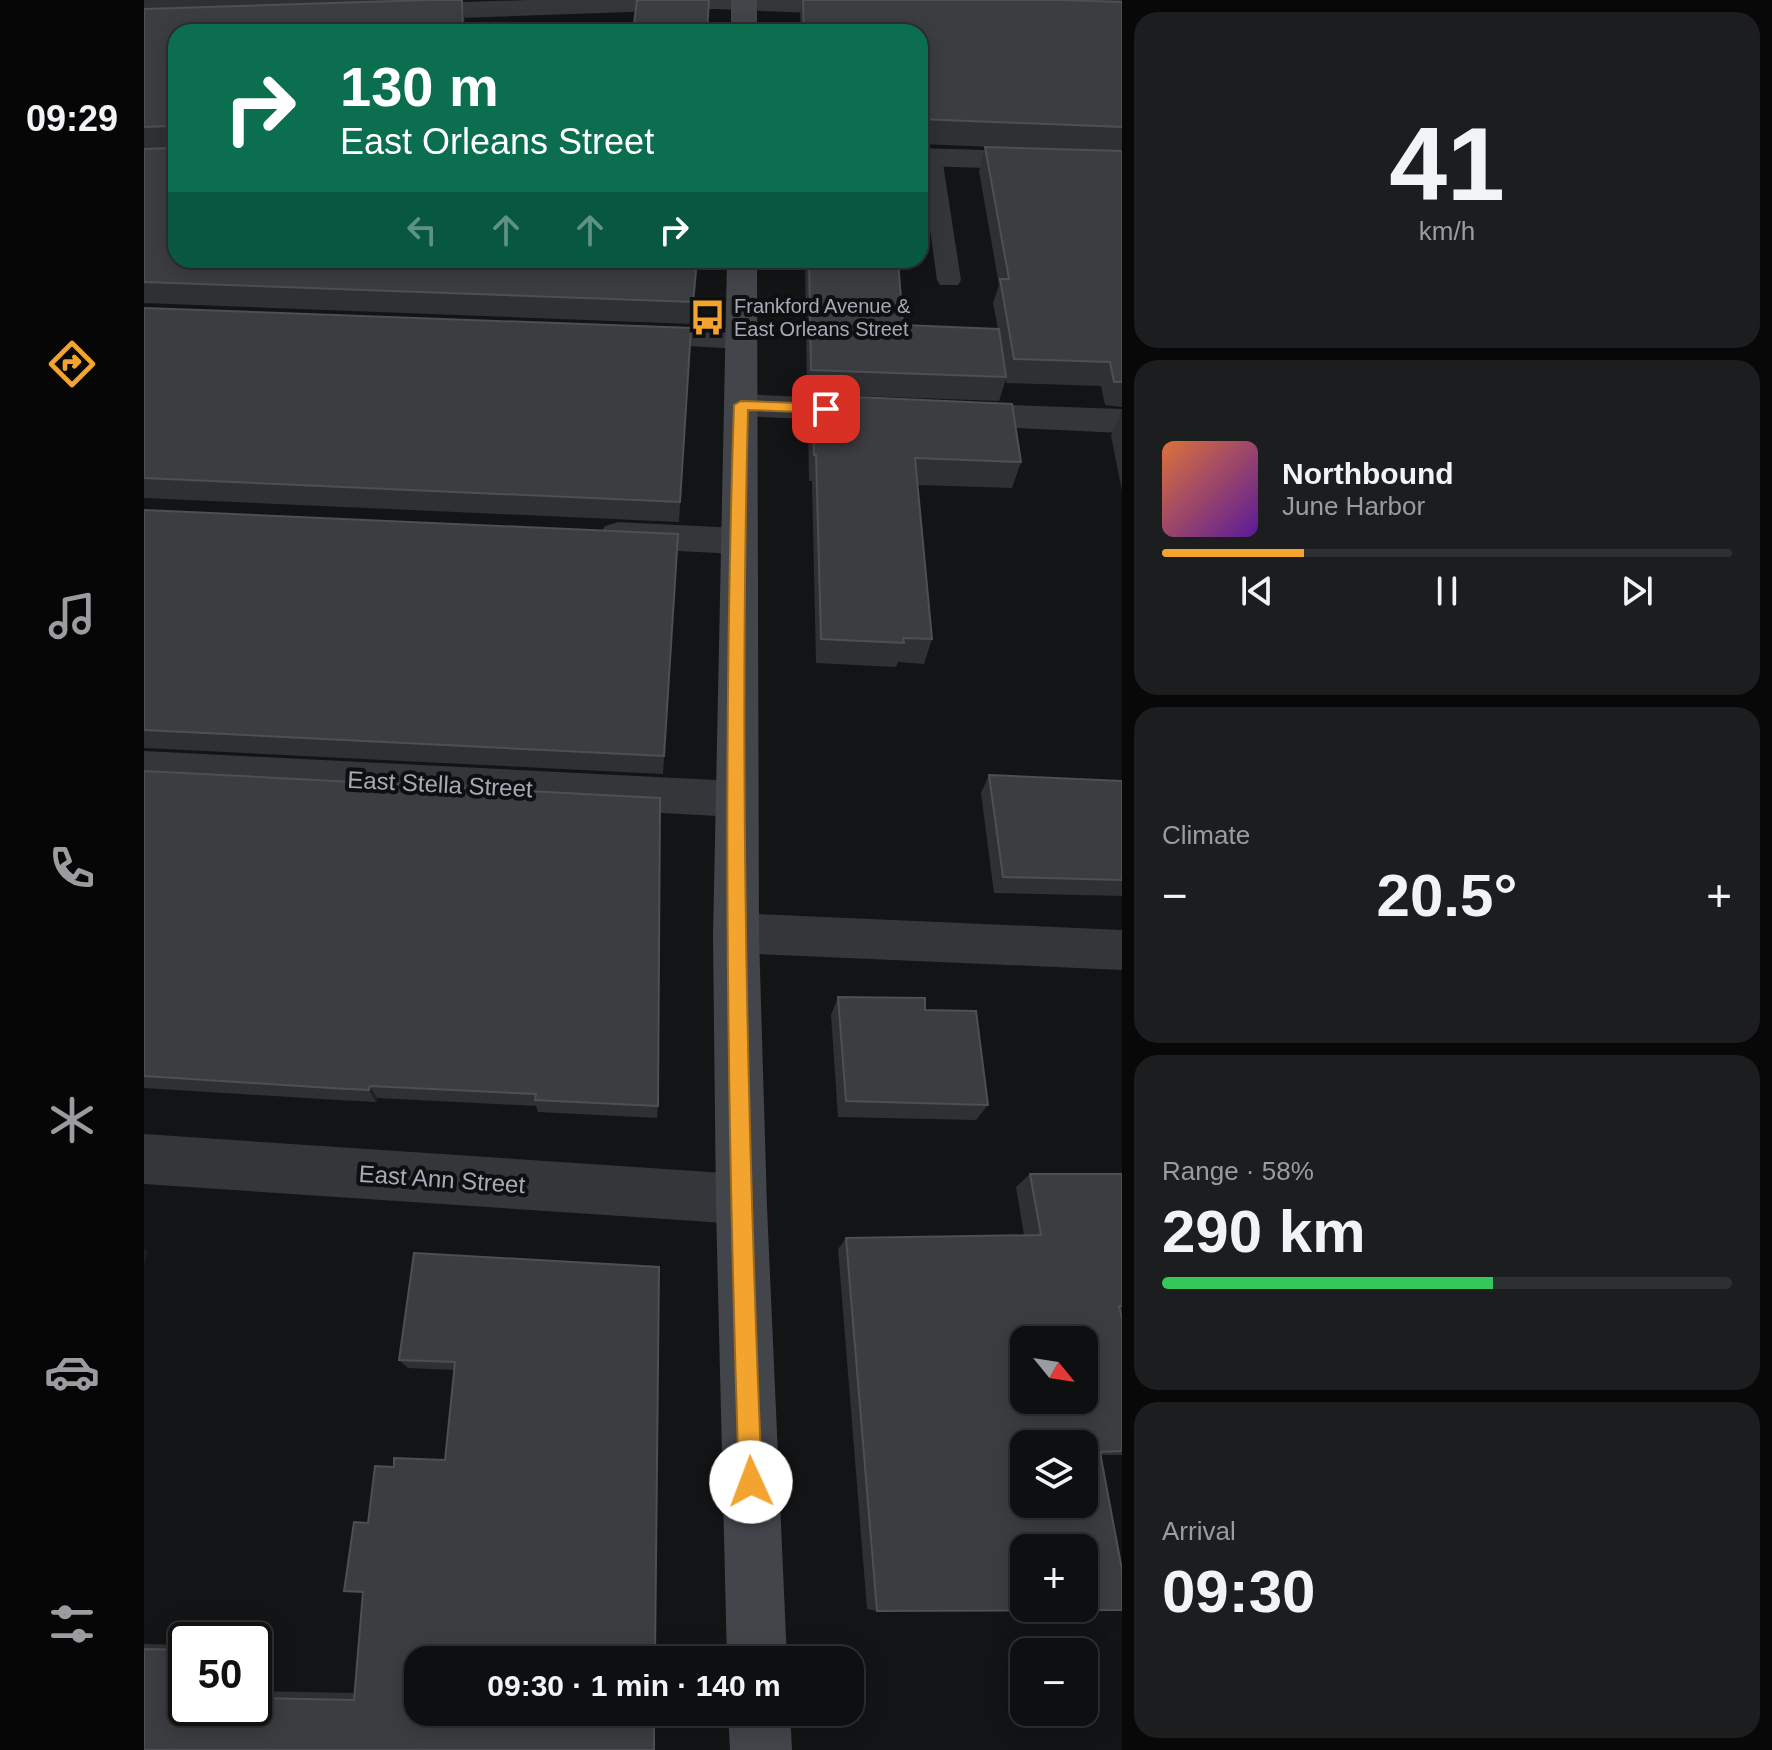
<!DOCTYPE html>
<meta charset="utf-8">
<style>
:root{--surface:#0e0f10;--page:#1c1d1e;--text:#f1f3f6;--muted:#9b9c9f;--line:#2e2f30;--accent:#f3a42e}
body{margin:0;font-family:Arial,sans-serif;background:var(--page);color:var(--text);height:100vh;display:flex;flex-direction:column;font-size:30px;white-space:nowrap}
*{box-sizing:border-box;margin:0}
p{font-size:26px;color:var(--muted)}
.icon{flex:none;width:44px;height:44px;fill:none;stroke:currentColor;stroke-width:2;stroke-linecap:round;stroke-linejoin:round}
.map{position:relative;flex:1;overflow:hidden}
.sheet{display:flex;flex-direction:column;gap:12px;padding:12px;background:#080809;width:650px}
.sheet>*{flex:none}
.top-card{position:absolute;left:24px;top:24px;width:760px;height:244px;border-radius:24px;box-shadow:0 4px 20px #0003,0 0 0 2px var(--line);background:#0b6e4f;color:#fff;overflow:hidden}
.needle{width:52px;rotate:120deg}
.fabs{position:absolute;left:866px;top:1326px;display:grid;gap:16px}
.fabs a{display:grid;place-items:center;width:88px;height:88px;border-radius:16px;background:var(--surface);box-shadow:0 4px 20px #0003,0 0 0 2px var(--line);font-size:40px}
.speed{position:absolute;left:24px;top:1622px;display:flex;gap:16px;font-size:40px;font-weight:700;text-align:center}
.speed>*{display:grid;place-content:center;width:104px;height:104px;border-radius:50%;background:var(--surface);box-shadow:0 4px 20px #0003,0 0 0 2px var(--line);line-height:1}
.speed .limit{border:4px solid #111;border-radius:12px;background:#fff;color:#111}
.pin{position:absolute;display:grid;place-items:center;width:68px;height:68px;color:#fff;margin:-34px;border-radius:16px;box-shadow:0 4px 12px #0006}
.me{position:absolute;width:88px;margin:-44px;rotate:358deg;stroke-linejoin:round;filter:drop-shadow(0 0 6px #0008)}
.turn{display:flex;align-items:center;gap:28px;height:168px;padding:0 40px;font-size:36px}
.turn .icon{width:104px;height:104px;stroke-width:2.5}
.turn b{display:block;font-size:56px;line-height:68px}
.lanes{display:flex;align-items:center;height:76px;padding:0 40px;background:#0003;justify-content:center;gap:40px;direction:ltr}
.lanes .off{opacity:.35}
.big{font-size:60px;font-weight:600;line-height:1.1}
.sheet .tile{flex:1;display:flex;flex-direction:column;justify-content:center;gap:12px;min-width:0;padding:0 28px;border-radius:24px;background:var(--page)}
.sheet .dial{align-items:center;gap:0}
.dial b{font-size:104px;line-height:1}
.song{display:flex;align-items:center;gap:24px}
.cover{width:96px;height:96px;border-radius:12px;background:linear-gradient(135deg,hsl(20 70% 55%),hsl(270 70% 35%))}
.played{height:8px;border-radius:4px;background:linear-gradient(90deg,var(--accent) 25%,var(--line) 25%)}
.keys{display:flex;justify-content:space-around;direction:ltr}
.heat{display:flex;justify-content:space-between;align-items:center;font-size:44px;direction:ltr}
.charge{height:12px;border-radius:6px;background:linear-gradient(90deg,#34c759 58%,var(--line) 0)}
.trip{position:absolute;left:260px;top:1646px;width:460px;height:80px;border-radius:24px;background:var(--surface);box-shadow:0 4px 20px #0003,0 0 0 2px var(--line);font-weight:600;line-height:80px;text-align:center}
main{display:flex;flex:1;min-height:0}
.tabs{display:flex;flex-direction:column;width:144px;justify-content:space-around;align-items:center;background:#060606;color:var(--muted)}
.tabs .icon{width:56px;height:56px}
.tabs .current{color:var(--accent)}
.tabs b{font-size:36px;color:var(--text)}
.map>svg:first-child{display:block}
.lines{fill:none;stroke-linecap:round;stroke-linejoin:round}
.service{fill:#34363a;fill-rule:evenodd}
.minor{fill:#34363a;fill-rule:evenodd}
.secondary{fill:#42454a;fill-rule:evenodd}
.wall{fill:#2f3033}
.shaded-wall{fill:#1e1f21}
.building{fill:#3c3d41;stroke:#4c4f53;stroke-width:2;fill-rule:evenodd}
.route{fill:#f3a42e;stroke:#9e6b1e;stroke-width:2}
.labels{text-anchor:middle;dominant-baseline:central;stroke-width:8;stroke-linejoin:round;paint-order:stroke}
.far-poi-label{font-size:20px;fill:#a5abb6;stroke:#0e0f10;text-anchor:start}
.street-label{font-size:24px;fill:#a5abb6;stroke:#0e0f10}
</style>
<main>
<nav class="tabs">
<b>09:29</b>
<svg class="icon current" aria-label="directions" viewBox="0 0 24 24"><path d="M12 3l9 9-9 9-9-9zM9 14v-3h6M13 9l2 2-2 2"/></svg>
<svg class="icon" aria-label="music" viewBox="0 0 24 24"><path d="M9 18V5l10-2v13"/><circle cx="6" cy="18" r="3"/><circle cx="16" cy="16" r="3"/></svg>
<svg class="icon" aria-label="phone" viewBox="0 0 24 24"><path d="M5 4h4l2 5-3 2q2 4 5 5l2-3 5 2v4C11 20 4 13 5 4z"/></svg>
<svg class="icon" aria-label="climate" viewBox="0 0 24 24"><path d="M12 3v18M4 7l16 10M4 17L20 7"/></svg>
<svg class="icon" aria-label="car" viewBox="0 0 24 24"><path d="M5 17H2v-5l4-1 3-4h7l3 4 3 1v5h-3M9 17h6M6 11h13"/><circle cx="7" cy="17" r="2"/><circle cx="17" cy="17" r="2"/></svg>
<svg class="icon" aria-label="filters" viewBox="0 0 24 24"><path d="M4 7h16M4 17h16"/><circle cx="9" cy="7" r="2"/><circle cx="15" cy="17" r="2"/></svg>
</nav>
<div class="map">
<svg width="978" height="1750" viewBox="0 0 978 1750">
<rect width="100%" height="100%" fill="#131415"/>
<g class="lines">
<polygon class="service" points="787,150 798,157 817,280 814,285 796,285 793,280 776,157"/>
<g class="minor">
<polygon points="384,0 719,0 730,7 726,12 717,15 571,9 258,20 249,17 245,12 249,7 258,4"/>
<polygon points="776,148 978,154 978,172 776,166"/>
<polygon points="486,325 597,329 608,332 613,339 608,346 597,349 475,342 470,335 475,328"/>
<polygon points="597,394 727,400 739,403 744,411 739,419 727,422 597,416 585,413 580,405 585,397"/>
<polygon points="812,403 978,409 978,433 812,425 800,422 795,414 800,406"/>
<polygon points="474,522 593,528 606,532 611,541 606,550 593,554 474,548 461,544 456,535 461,526"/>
<polygon points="0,751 592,781 607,787 613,799 607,811 592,817 0,785"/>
<polygon points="592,913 978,930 978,970 592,953 576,947 569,933 576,919"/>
<polygon points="0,1134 596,1174 614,1181 621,1199 614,1217 596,1224 0,1184"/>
</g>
<g class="secondary">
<rect x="587" y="0" width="26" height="32"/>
<polygon points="583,260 613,260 615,936 623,1207 643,1660 583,1660 572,1207 569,936"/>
<polygon points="584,1712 646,1712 648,1750 586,1750"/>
</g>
</g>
<g class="wall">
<polygon points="0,0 271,0 0,9"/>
<polygon points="658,0 978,0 978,407 961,405 957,386 862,383 862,379 855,401 663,394 661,260 754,260 759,325 854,329 849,303 855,285 835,171 841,147 874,148 776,144 776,32 657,32 656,15"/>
<polygon points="0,9 321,20 321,32 32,32 32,260 554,260 548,324 0,303"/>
<polygon points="0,308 547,328 535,522 0,498"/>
<polygon points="668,395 877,462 868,488 774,485 788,639 780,664 754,662 752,667 672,663 668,481 665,481 664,422"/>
<polygon points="977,412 978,412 978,491 967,436"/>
<polygon points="0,510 534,534 519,774 0,748"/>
<polygon points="0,771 514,1106 513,1118 394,1112 392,1106 233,1098 232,1102 194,1100 0,1088"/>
<polygon points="845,775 978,781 978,896 850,893 837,793"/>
<polygon points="694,997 781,1010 844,1105 832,1120 694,1117 687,1015"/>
<polygon points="886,1174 978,1174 978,1455 957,1455 733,1611 723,1609 694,1249 702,1238 880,1235 872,1187"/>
<polygon points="270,1253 510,1750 0,1750 0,1644 42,1645 42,1708 110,1708 110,1691 211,1693 224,1523 250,1467 301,1460 310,1370 264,1368 255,1360"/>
</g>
<g class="shaded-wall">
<polygon points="318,0 321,20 321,32 319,32"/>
<polygon points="553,260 554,260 548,324 549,302"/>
<polygon points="226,1086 233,1098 232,1102 225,1090"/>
<polygon points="0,1249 4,1251 0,1266"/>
</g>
<g class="building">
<polygon points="284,0 318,0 319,27 311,28 311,32 32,32 32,260 553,260 549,302 0,282 0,149 27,148 27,126 0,127 0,9"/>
<polygon points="493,0 565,0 563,32 489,32"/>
<polygon points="659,0 918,0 978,2 978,127 776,119 776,32 660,32"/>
<polygon points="841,147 978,151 978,382 970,382 966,362 870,359 856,279 865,279"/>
<polygon points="665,260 754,260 759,325 855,329 862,377 667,370"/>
<polygon points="0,308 547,328 536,502 0,478"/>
<polygon points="668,395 868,404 877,462 771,458 788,639 759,638 760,643 677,639 672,455 670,455"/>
<polygon points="0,510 534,534 520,756 0,730"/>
<polygon points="0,771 516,798 514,1106 391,1100 392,1094 226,1086 225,1090 186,1088 0,1076"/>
<polygon points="845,775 978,781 978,880 859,877"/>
<polygon points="694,997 781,998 781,1010 832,1011 844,1105 702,1101"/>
<path d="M886,1174H978V1306H975L978,1319V1451L956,1452L978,1570V1610L733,1611L702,1238L897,1235ZM880,1340H940V1400H880ZM880,1444H940V1504H880ZM880,1548H940V1608H880Z"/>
<polygon points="270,1253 515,1267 511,1660 274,1660 274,1712 510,1712 510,1750 0,1750 0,1649 42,1650 42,1708 110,1708 110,1698 210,1700 219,1592 200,1591 210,1522 224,1523 231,1466 250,1467 250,1458 301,1460 311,1362 255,1360"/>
</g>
<path class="route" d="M597,401L682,404L689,409L682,413L604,410C595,768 603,1125 618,1482L615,1490L607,1494L598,1490L595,1482C583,1123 578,764 590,405Z"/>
<defs>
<symbol id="bus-bare" viewBox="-9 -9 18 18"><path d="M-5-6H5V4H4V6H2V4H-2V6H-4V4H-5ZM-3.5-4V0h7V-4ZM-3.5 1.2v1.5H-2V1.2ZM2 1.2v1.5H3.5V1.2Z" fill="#f3a42e" stroke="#0e0f10" stroke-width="2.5" paint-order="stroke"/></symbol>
</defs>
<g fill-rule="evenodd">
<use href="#bus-bare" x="538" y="292" width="51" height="51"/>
</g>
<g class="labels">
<g class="far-poi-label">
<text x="590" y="306">Frankford Avenue &amp;<tspan x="590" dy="23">East Orleans Street</tspan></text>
</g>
<g class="street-label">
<text transform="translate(296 784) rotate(3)">East Stella Street</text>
<text transform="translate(298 1179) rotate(4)">East Ann Street</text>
</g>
</g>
</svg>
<div class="fabs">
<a><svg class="needle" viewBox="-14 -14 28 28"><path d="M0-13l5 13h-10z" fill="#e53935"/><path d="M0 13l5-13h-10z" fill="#9b9c9f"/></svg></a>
<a><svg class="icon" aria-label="layers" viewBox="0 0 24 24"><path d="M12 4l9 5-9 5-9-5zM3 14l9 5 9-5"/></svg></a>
<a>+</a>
<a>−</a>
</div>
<div class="speed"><div class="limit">50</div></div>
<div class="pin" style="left:682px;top:409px;background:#d93025"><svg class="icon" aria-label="arrive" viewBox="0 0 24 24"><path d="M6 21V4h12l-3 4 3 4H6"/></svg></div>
<svg class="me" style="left:607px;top:1482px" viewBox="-20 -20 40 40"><circle r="19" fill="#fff"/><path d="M0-13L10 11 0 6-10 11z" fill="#f3a42e"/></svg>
<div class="trip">09:30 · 1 min · 140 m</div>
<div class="top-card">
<div class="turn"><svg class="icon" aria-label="right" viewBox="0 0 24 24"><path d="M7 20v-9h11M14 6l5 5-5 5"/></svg><div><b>130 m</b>East Orleans Street</div></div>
<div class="lanes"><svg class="icon off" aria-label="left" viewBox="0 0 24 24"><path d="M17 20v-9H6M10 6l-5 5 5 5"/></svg><svg class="icon off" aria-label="ahead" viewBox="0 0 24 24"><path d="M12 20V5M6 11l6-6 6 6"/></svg><svg class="icon off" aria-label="ahead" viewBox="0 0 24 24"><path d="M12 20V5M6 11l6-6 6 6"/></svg><svg class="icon" aria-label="right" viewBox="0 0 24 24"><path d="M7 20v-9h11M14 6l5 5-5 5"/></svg></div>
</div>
</div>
<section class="sheet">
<div class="tile dial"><b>41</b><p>km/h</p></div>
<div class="tile">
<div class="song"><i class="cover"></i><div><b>Northbound</b><p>June Harbor</p></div></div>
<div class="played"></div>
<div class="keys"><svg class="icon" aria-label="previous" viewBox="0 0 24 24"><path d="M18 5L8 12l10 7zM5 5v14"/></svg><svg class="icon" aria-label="pause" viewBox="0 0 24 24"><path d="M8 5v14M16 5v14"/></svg><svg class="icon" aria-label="next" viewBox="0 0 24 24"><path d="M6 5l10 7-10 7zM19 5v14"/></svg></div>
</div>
<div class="tile"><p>Climate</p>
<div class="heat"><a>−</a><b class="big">20.5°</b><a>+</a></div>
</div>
<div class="tile"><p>Range · 58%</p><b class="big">290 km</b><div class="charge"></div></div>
<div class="tile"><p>Arrival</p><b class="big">09:30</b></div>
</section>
</main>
